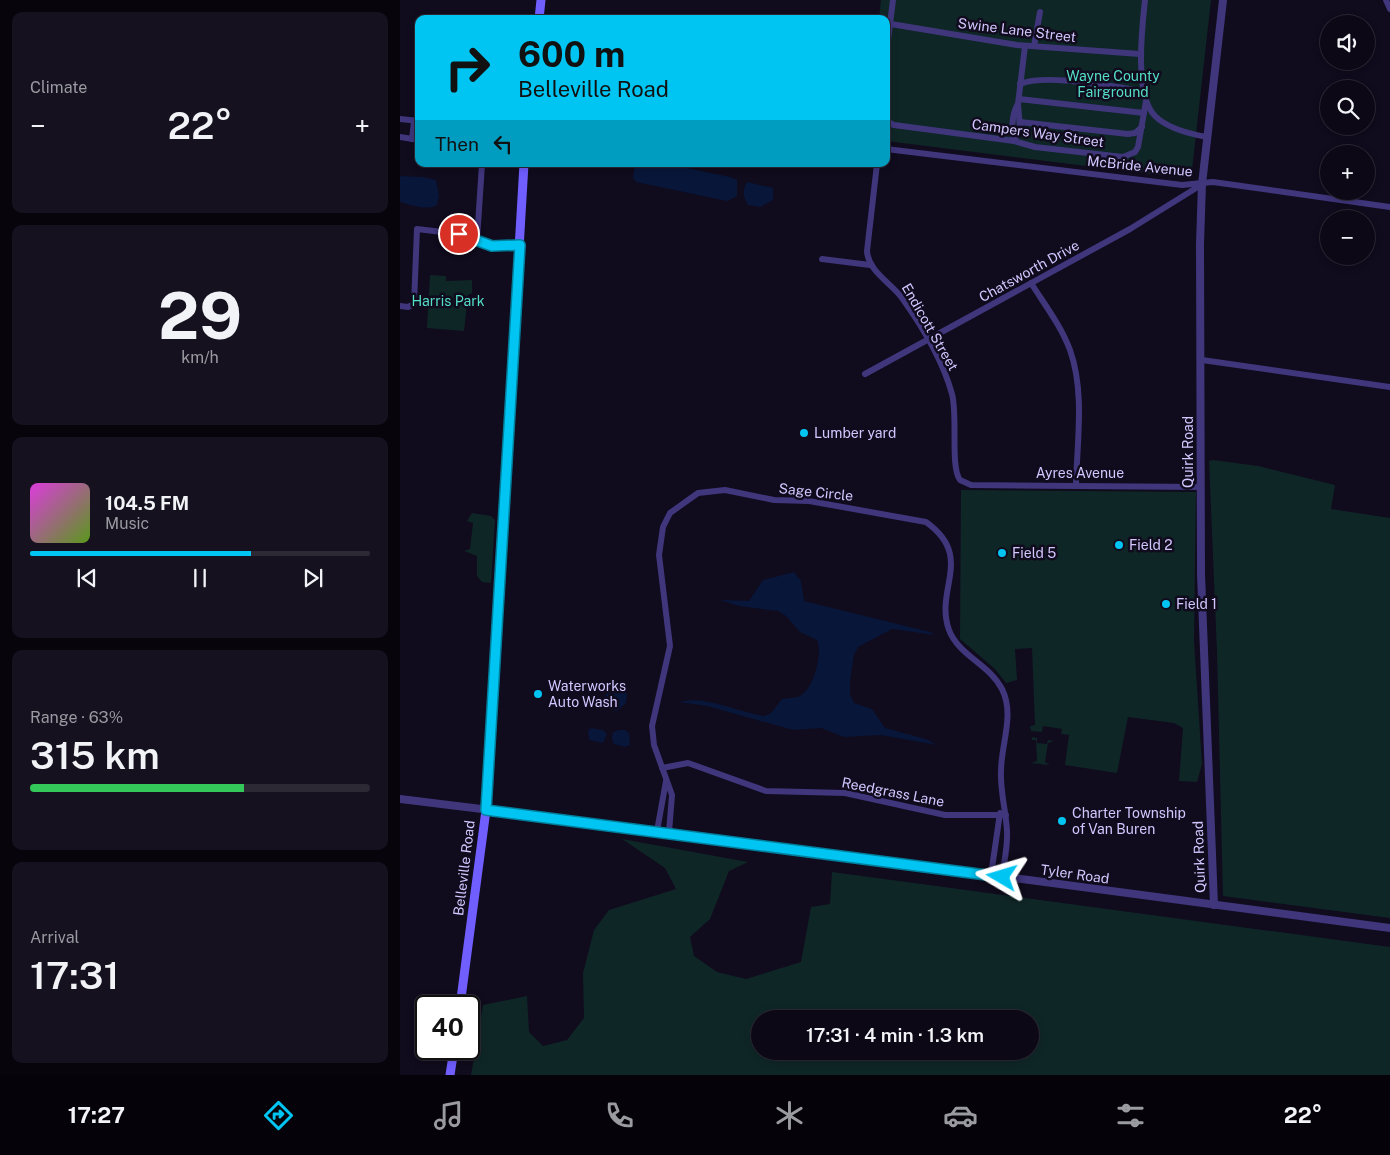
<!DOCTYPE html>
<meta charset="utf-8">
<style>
:root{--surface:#0c0816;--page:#15111f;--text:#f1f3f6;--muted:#9a9aa1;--line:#2c2935;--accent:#00c5f2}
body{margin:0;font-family:"Public Sans",sans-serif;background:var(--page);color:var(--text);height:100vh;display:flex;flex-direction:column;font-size:19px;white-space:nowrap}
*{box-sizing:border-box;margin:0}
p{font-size:16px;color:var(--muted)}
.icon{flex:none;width:28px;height:28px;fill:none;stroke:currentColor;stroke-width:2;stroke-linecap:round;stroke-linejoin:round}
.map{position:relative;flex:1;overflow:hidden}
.details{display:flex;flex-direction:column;gap:12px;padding:12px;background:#07040c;width:400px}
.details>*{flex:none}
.top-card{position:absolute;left:15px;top:15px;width:475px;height:152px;border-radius:10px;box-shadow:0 2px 8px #0003,0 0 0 1px var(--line);background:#00c5f2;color:#111;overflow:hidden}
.fabs{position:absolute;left:920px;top:15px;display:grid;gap:10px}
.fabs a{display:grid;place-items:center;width:55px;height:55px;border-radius:50%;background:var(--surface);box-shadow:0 2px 8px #0003,0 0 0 1px var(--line);font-size:25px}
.speed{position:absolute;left:15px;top:995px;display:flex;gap:10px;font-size:25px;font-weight:700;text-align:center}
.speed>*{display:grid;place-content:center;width:65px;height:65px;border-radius:50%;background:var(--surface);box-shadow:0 2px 8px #0003,0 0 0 1px var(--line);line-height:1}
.speed .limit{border:2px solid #111;border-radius:8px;background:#fff;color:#111}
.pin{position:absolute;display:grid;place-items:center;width:42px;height:42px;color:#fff;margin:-21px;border:2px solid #fff;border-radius:50%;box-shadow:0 1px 5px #0007}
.me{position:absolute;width:55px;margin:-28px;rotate:277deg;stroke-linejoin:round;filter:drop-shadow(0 0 4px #0008)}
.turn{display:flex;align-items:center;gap:18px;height:105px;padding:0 20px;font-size:22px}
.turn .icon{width:65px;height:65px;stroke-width:2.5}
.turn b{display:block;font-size:35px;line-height:42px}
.then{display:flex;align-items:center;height:48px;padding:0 20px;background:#0003;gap:10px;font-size:19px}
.big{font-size:38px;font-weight:600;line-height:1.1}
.details .card{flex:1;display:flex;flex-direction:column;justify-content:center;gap:8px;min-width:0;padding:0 18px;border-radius:10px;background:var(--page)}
.details .dial{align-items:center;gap:0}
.dial b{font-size:65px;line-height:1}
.song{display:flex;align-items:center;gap:15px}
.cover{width:60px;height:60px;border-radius:8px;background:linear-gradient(135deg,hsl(300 70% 55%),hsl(90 70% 35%))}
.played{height:5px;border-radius:2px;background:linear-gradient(90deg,var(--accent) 65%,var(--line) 65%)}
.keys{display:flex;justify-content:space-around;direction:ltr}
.heat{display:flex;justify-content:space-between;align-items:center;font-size:28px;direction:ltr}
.charge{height:8px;border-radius:4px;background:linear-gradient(90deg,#34c759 63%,var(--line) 0)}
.trip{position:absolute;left:351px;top:1010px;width:288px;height:50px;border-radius:25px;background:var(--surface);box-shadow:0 2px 8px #0003,0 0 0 1px var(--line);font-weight:600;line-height:50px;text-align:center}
.tabs{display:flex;height:80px;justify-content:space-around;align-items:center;background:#050309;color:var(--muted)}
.tabs .icon{width:35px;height:35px}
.tabs .active{color:var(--accent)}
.tabs b{font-size:22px;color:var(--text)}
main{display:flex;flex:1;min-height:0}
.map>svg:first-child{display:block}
.green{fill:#0f2627;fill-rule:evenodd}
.water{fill:#081639}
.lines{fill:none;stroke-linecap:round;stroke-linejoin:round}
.minor{stroke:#3f367c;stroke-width:6}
.tertiary{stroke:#3f367c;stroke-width:8}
.secondary{stroke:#705eff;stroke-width:9}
.route-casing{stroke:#00809d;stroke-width:12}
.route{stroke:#00c5f2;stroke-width:9}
.poi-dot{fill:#00c5f2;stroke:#100b1d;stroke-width:2}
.labels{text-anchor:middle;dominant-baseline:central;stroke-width:5;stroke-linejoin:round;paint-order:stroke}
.street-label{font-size:14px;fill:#d3c7ff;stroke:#100b1d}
.park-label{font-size:14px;fill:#54dec7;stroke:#100b1d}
.poi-label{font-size:14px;fill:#d3c7ff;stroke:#100b1d;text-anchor:start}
</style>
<main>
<section class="details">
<div class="card"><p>Climate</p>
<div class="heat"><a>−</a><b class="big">22°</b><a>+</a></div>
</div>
<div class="card dial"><b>29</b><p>km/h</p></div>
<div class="card">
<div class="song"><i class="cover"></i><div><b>104.5 FM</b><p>Music</p></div></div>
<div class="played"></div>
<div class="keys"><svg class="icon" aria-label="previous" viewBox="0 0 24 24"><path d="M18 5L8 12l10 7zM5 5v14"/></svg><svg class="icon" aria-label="pause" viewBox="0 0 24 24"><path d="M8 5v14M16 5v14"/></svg><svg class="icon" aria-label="next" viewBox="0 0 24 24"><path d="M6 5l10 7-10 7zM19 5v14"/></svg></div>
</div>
<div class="card"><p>Range · 63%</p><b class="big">315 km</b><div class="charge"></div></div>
<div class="card"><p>Arrival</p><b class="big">17:31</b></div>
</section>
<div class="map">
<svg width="990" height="1075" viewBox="0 0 990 1075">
<rect width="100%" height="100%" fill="#100b1d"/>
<g class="green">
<polygon points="481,0 811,0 791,179 486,141 486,19 479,19"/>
<polygon points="30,275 46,276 46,281 72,280 72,293 68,295 64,331 27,328"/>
<polygon points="813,460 858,466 935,485 931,509 990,518 990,918 823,896 817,652 809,461"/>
<polygon points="561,490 796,492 794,641 802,764 797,782 779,781 783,728 774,723 728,717 717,773 665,765 669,735 661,734 662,729 643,726 642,732 631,731 630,726 635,725 632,648 615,649 617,680 606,683 595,669 560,639"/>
<polygon points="72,513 91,516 95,520 91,583 82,582 77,576 77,556 64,551 70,549 73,523 67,521"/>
<polygon points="632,737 637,738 637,743 647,744 648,740 654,741 648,743 645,762 650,765 631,763 637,761 636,740 632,740"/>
<path d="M222,839L348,862L329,871L310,919L290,937L294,956L317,972L346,979L401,962L411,907L430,904L432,872L990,947V1075H71L83,1005L127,996L129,1032L143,1046L167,1040L184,1018L183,973L194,930L209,910L276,889L265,868ZM360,1019H630V1051H360Z"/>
</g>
<g class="water">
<polygon points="235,164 268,164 330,177 337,180 337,196 327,201 236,182 233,178"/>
<path d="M0,176L23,177L36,180L39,196L37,205C27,211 10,205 0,202Z"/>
<path d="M347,182L373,188V200L360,207L348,205C343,198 342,190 347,182Z"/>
<path d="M394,572L401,581L404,601L530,632L535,635L492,629L458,647L454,655L450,681V694L454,703L472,709L485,728L526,739L537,745L481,735L444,737L421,728L393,730L307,706L279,702C305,695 337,712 364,716L371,713L382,699C387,698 393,698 398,697C414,691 423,653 417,640L400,632L386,616L378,611L339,606L320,600L349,601L363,580Z"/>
<polygon points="209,690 227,693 226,703 217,711 205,707 206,693"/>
<polygon points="191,728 203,730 207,734 203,743 189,740 188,731"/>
<polygon points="219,730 225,730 229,733 230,745 225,747 214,744 212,739 213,732"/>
</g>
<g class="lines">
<g class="minor">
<path d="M745,0C742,28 734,95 755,116C768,129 790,134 807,137"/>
<polyline points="986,0 990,9"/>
<polyline points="491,24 617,45 740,54"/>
<polyline points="634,46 640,12"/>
<polyline points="486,56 493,0"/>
<path d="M620,84C645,73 715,87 744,91"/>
<polyline points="619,99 744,113"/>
<polyline points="0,119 19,121"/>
<polyline points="486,121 494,125 614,141 635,147 723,157 735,152 738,147 746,101"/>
<polyline points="620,122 728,134 735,133 742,127"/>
<polyline points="0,137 19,140"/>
<polyline points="12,139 14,121"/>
<polyline points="614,141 620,128 618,104 625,46"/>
<path d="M614,141C611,130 612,113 618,104"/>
<polyline points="486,149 782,185 813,182 990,207"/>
<path d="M477,164L467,251C468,271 491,283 502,298C522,326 543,361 552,394C558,416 550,467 560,480L571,485L801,487"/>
<polyline points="77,240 82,164"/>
<polyline points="422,259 470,265"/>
<path d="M631,283C645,305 661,326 670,350C685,392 677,442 676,485"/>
<polyline points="0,306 8,307 14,304 17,229 59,234 92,245 120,245"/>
<polyline points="802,360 990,387"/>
<polyline points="465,374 730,229 801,185"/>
<polyline points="262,768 288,763 366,791 445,793 545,815 606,815"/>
<polyline points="257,831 266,781"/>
<path d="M269,832L272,795L254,745L252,726L270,646L259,555L263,527L270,513L298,493L325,490L374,500L409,501L526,522C575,557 534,589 549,630C559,656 589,664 602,689C615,715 601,744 601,771C600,791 606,811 607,831C608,846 604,862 602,877"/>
<polyline points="591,875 600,813"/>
</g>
<g class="tertiary">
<polyline points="0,799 252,830 990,928"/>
<polyline points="814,905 801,574 800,244 802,184 823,0"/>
</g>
<g class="secondary">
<polyline points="139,19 141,0"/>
<polyline points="60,1006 86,810 124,164"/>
<polyline points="50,1075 54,1049"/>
</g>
</g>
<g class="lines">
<defs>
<polyline id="route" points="59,234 92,246 120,245 86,810 602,877"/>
</defs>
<use href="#route" class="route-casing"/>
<use href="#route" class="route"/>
</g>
<g class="poi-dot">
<circle cx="404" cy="433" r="5"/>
<circle cx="719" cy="545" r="5"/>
<circle cx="602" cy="553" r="5"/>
<circle cx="766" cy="604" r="5"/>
<circle cx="138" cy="694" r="5"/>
<circle cx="662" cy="821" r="5"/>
</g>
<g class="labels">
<g class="street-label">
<text transform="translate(617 30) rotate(7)">Swine Lane Street</text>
<text transform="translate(638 133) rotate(8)">Campers Way Street</text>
<text transform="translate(740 166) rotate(6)">McBride Avenue</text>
<text transform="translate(629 271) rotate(-29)">Chatsworth Drive</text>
<text transform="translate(530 327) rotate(60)">Endicott Street</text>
<text transform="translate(788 452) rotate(-90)">Quirk Road</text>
<text x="680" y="473">Ayres Avenue</text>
<text transform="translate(416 492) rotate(6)">Sage Circle</text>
<text transform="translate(493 792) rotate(11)">Reedgrass Lane</text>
<text transform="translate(799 857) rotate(-92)">Quirk Road</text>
<text transform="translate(64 868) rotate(-83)">Belleville Road</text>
<text transform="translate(675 874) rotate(8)">Tyler Road</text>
</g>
<g class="park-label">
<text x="713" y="76">Wayne County<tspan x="713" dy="16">Fairground</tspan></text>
<text x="48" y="301">Harris Park</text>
</g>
<g class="poi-label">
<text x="414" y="433">Lumber yard</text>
<text x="729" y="545">Field 2</text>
<text x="612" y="553">Field 5</text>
<text x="776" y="604">Field 1</text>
<text x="148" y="686">Waterworks<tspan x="148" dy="16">Auto Wash</tspan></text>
<text x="672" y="813">Charter Township<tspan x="672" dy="16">of Van Buren</tspan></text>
</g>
</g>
</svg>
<div class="fabs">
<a><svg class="icon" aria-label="sound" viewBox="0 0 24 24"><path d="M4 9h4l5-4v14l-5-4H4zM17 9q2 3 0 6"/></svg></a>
<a><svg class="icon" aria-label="search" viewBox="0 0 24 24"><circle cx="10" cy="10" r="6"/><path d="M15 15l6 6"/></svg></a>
<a>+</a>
<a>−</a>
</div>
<div class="speed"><div class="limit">40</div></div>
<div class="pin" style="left:59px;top:234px;background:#d93025"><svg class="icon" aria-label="arrive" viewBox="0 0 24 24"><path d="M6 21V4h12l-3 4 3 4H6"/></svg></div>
<svg class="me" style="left:602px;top:877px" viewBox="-20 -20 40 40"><path d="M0-17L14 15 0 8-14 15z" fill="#00c5f2" stroke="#fff" stroke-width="4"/></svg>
<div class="trip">17:31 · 4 min · 1.3 km</div>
<div class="top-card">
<div class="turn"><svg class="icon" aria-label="right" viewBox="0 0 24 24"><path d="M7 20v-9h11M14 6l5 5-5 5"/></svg><div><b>600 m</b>Belleville Road</div></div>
<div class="then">Then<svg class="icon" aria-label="left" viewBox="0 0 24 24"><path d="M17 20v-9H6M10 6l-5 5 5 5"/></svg></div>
</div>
</div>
</main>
<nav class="tabs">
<b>17:27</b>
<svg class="icon active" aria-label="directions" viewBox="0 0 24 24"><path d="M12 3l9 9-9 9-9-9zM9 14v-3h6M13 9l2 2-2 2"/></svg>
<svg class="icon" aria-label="music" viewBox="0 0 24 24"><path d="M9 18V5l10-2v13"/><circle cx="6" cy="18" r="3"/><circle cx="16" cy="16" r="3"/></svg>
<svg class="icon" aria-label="phone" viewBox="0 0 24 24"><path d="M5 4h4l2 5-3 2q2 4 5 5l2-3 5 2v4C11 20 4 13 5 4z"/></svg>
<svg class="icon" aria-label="climate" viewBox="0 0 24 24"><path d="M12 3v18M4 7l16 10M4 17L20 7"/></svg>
<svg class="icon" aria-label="car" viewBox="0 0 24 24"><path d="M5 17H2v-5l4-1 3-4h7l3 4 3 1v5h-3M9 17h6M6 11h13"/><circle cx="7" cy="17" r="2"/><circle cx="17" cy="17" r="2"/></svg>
<svg class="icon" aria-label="filters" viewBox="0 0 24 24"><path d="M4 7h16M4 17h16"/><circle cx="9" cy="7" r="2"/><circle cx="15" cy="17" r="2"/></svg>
<b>22°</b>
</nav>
